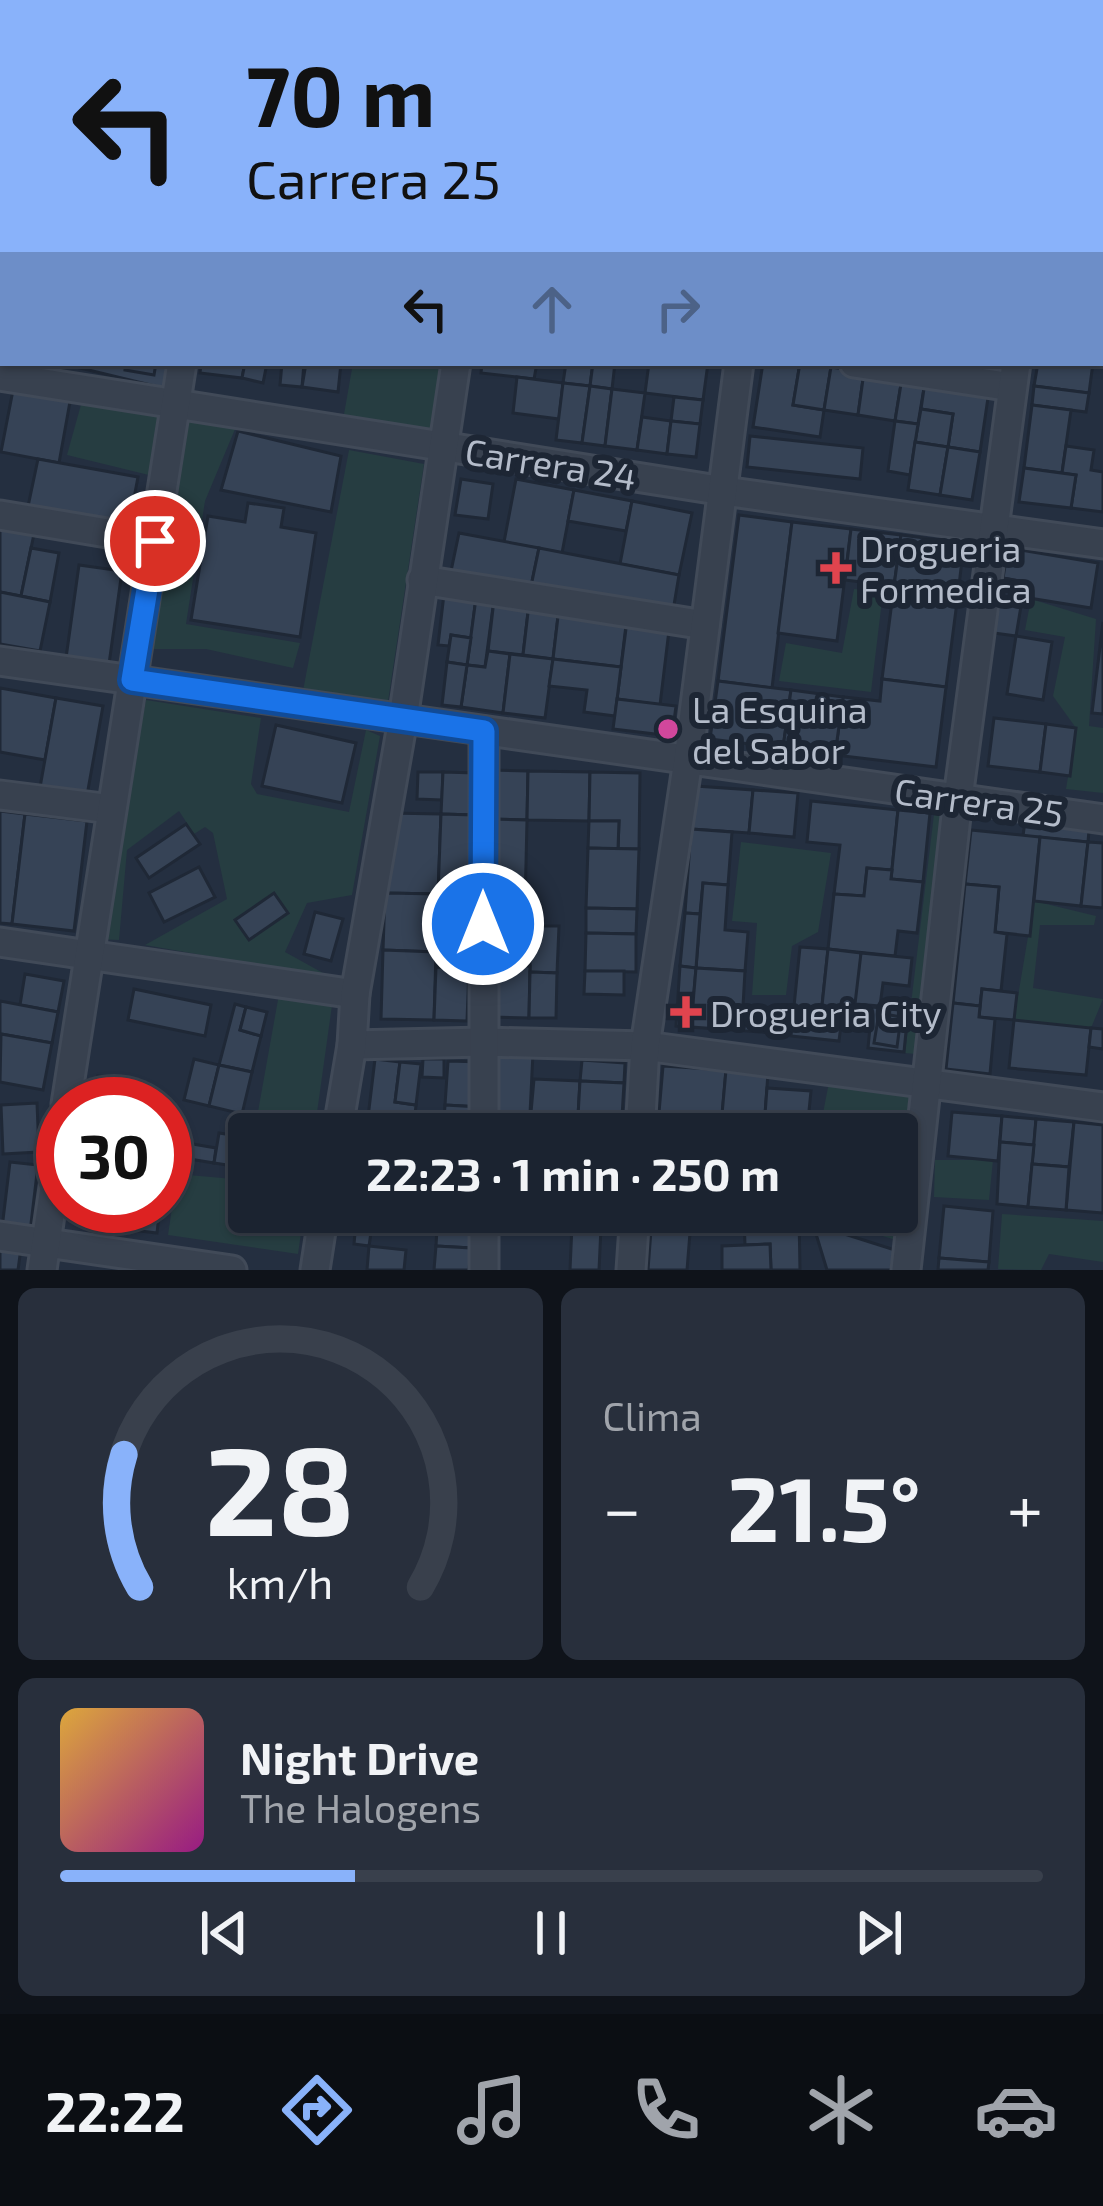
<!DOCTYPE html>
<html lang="es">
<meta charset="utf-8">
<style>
:root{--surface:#1b2330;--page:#282f3c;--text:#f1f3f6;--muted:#a0a4ab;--line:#39404c;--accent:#89b2fa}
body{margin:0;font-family:"Exo 2",sans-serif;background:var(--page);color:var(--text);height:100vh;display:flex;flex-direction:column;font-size:45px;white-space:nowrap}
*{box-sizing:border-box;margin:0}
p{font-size:39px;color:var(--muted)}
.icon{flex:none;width:66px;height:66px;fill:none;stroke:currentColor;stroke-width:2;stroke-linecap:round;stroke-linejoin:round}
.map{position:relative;height:1270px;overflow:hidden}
.side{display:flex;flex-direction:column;gap:18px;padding:18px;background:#0f131a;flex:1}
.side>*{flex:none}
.guide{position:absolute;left:0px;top:0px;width:1104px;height:366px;box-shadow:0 3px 9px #0004,0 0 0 3px var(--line);background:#89b2fa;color:#111;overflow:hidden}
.speed{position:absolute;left:36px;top:1077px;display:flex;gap:24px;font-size:60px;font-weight:700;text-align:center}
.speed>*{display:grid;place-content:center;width:156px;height:156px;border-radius:50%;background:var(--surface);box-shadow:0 3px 9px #0004,0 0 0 3px var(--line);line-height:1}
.speed .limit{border:18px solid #d22;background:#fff;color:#111}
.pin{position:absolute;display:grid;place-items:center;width:102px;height:102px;color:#fff;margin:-51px;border:6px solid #fff;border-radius:50%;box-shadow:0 3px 12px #0007}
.me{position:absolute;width:132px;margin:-66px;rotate:0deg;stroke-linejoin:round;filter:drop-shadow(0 0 9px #0008)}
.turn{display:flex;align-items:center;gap:42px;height:252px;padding:0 48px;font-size:54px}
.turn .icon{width:156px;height:156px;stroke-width:2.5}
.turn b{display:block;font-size:84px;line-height:102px}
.lanes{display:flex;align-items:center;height:114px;padding:0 48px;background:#0003;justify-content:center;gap:60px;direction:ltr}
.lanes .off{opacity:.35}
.big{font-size:90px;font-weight:700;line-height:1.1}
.side .widget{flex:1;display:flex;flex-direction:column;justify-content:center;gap:18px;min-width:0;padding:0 42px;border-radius:18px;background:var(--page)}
.side .dial{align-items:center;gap:0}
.dial svg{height:312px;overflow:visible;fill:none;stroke:var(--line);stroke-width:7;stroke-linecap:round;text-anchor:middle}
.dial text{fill:var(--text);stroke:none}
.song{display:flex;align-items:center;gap:36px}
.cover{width:144px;height:144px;border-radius:18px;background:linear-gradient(135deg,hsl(40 70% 55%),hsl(310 70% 35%))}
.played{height:12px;border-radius:6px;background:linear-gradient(90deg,var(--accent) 30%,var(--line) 30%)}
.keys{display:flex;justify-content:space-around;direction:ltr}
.heat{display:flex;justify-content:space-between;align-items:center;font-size:66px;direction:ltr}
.side .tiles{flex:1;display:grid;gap:18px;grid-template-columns:1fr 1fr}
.widget:last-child{grid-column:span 2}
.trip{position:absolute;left:228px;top:1113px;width:690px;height:120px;border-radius:12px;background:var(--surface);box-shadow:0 3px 9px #0004,0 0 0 3px var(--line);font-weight:700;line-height:120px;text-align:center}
.tabs{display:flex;height:192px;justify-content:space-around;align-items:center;background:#0b0e13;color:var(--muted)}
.tabs .icon{width:84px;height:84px}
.tabs .current{color:var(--accent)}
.tabs b{font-size:54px;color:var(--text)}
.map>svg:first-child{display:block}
.green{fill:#263d41}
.building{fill:#364356;stroke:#1f2836;stroke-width:3}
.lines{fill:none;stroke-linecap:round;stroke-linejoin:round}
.minor-casing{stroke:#414a58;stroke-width:33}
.minor{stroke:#38414f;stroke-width:27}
.route-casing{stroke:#114b97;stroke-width:30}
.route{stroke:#1a73e8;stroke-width:21}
.health-dot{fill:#e0444e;stroke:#1d2634;stroke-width:4.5}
.hotel-dot{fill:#d1479c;stroke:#1d2634;stroke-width:4.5}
.labels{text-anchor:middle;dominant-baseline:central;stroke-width:12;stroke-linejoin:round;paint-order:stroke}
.street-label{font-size:36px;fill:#b4bcca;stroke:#1d2634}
.poi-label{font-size:36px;fill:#b4bcca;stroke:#1d2634;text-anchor:start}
</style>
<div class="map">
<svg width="1103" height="1270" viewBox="0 0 1103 1270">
<rect width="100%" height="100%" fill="#242f40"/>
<g class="green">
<polygon points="353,363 442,363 431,434 343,420"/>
<polygon points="82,401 166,413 157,477 67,455"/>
<polygon points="181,415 238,422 205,501 186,624 300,643 293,668 206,649 150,649"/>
<polygon points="349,450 424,464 387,708 302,696"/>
<polygon points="854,589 883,592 871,692 779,681 786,643 842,653"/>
<polygon points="1031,599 1096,619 1089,726 1103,728 1103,793 1066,789 1076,728 1053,696 1065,637 1025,630"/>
<polygon points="146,700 261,718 251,784 257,794 349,812 366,730 380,736 352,895 307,903 285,952 332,978 145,945 227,899 213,833 205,827 194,834 179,811 127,850 119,940 99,939"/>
<polygon points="948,797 915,1054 905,1053 936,798"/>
<polygon points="741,842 831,853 818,932 792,946 786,995 752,995 757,923 732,921"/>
<polygon points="1034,901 1096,916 1094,925 1040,925 1033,988 1103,999 1091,1028 1014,1020"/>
<polygon points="281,983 334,991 314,1134 254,1134"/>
<polygon points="830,1077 918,1088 896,1240 802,1212 897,1212 897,1134 819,1134"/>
<polygon points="935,1160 993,1160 989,1200 934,1197"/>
<polygon points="249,1161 249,1212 304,1212 298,1254 168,1235 177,1174 245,1180"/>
<polygon points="1002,1214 1103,1221 1103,1262 1049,1254 1041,1270 998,1269"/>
</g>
<g class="building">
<polygon points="0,0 104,0 3,3 3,48"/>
<polygon points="367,0 456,0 367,3"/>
<polygon points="518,0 647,0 517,3"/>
<polygon points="663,0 773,0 663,3"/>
<polygon points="72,363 169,363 167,389 72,366"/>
<polygon points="126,363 156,363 154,375 125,370"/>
<polygon points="201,363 245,363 242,378 200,373"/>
<polygon points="245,363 267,363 263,383 242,378"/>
<polygon points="282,363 304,363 302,387 280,385"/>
<polygon points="306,363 341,363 338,392 302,387"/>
<polygon points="482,363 537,363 534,379 481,373"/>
<polygon points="566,363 593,363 590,386 563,383"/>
<polygon points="593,363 615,363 612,389 590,386"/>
<polygon points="708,363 703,400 645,393 649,363"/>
<polygon points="763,363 800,363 793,405 824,410 820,437 753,427"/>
<polygon points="800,363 831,367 824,410 793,405"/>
<polygon points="1038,363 1093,363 1089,393 1034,386"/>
<polygon points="831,367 864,372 858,415 824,410"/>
<polygon points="864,372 902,378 895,421 858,415"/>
<polygon points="517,377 563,383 559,419 513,413"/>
<polygon points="902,378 925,382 918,424 895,421"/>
<polygon points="925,382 989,391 980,452 948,447 953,414 921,409"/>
<polygon points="563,383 590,386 582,443 556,440"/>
<polygon points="14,385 71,396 59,463 1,452"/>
<polygon points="590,386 612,389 605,446 582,443"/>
<polygon points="1034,386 1089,393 1086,412 1032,405"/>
<polygon points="612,389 645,393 637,450 605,446"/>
<polygon points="674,397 703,400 700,424 671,421"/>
<polygon points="1032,405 1071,410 1062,473 1024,468"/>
<polygon points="921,409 953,414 948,447 915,442"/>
<polygon points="642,417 671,421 667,454 637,450"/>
<polygon points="671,421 700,424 696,457 667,454"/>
<polygon points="895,421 918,424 910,475 888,471"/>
<polygon points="238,431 341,456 331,512 221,490"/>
<polygon points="750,436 863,448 860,479 747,467"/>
<polygon points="915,442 948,447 940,495 908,490"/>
<polygon points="1066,446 1094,450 1091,470 1103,472 1103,512 1071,508 1076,475 1062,473"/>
<polygon points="948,447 980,452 972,500 940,495"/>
<polygon points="38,459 138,477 127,535 26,516"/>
<polygon points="1024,468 1076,475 1071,508 1019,502"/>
<polygon points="461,479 493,484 488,519 455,515"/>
<polygon points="516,479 574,490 562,553 504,542"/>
<polygon points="574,490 632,501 626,531 568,521"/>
<polygon points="632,501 692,513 679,575 620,564"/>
<polygon points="248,503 284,508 281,527 316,533 300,637 191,620 208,516 245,522"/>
<polygon points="739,515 792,522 772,688 718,681"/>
<polygon points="792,522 851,529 837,641 778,633"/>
<polygon points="0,527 34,534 21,596 0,592"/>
<polygon points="851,529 901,535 894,586 845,580"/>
<polygon points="459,533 539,548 530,591 450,576"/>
<polygon points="901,535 964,543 958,594 894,586"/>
<polygon points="31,548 59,553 50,602 21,596"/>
<polygon points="539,548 679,575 673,611 530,591"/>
<polygon points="1008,548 1098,563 1091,608 1023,597 1025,582 1003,578"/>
<polygon points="79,565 122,571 109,664 66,658"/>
<polygon points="1003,578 1025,582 1016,636 994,633"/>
<polygon points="894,586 958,594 946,687 882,679"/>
<polygon points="0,592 50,602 40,651 0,644"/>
<polygon points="444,594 476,598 471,638 451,635 449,646 438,645"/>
<polygon points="476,598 494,600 485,667 467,665"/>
<polygon points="494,600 529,604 523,655 488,651"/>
<polygon points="529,604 559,608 553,659 523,655"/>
<polygon points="559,608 627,617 621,667 553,659"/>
<polygon points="628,613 670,622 660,705 617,699"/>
<polygon points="1103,622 1103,714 1092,713"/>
<polygon points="451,635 471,638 467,665 447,662"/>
<polygon points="1016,636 1052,642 1043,700 1007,694"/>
<polygon points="488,651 510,654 503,713 461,707 467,665 485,667"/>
<polygon points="510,654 553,659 545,718 503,713"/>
<polygon points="553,659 621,667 615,716 584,712 587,690 549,686"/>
<polygon points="447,662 467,665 461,707 442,705"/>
<polygon points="882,679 946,687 936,767 835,755 843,697 880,701"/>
<polygon points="718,681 791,690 783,748 710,739"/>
<polygon points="0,688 56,698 45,760 0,752"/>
<polygon points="791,690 843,697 835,755 783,748"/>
<polygon points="56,698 103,706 86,801 39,793"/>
<polygon points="617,699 676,706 672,736 613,729"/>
<polygon points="994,718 1046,724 1040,772 988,766"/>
<polygon points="1046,724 1076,728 1070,776 1040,772"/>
<polygon points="276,725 356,743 342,803 262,786"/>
<polygon points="489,770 528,771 527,820 488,819"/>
<polygon points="528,771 590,772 589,821 527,820"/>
<polygon points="418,772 443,772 442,800 417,799"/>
<polygon points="443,772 476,773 474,815 441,814"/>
<polygon points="590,772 640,773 639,849 618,849 619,821 589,821"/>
<polygon points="695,786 753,790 749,833 691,829"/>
<polygon points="753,790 798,793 794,837 749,833"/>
<polygon points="811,801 898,810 892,870 867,868 864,896 834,894 840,845 807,842"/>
<polygon points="898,810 930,813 923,882 891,879"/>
<polygon points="0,811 25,814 12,924 0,923"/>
<polygon points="388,813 441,814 438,894 385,893"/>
<polygon points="1026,813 1090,819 1088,842 1023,836"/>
<polygon points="25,814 87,821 74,931 12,924"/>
<polygon points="441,814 474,815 471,895 438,894"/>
<polygon points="488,819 527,820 525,907 486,906"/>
<polygon points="589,821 619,821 618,849 588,848"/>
<polygon points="186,824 200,844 149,878 136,858"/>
<polygon points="691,829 732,832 728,885 703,883 700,914 685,913"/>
<polygon points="971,830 1040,837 1030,936 995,932 999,887 965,884"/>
<polygon points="1040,837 1088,842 1081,906 1034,901"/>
<polygon points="1088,842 1103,843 1103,908 1081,906"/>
<polygon points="588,848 639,849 637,909 586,908"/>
<polygon points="199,867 215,897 164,922 149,893"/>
<polygon points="867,868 892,870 891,879 923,882 917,933 898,931 895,956 828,949 834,894 864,896"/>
<polygon points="703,883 728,885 725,930 748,932 745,971 696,968"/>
<polygon points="965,884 999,887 995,932 1007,934 1001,991 982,989 980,1006 953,1003"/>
<polygon points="274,893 288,913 249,940 235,920"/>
<polygon points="385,893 438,894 436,952 383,950"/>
<polygon points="438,894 471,895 469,968 436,967"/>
<polygon points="486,906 541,907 540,926 559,926 557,973 530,972 530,941 485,940"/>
<polygon points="586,908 637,909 636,934 586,933"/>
<polygon points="315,912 343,919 331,961 304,954"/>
<polygon points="685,913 700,914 696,968 680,966"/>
<polygon points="586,933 636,934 636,972 585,971"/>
<polygon points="800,947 828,949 821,1015 842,1017 839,1041 791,1036"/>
<polygon points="828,949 861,953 857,1022 821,1015"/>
<polygon points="383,950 436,952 434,1020 381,1019"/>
<polygon points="861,953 912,958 909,986 883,983 880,1006 855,1004"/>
<polygon points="493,965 530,966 529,1018 492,1017"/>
<polygon points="680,966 696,968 691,1027 676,1026"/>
<polygon points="436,967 469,968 467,1021 434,1020"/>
<polygon points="696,968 745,971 743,1006 774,1008 773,1033 691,1027"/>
<polygon points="585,971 624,971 624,995 584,994"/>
<polygon points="530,972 557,973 556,1018 529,1018"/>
<polygon points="25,974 64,981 58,1012 20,1005"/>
<polygon points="134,989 211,1005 205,1036 128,1020"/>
<polygon points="982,989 1017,993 1014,1020 979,1017"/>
<polygon points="0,1001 58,1012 52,1043 1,1034 0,1041"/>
<polygon points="953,1003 980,1006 979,1017 995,1019 990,1074 946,1069"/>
<polygon points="235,1004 246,1007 240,1030 261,1036 252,1072 219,1065"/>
<polygon points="246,1007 267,1012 261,1036 240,1030"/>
<polygon points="872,1007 908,1011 904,1052 868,1048"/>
<polygon points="879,1013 901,1017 897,1047 874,1043"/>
<polygon points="1014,1020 1091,1028 1086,1075 1009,1068"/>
<polygon points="1091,1028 1103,1029 1103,1049 1089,1047"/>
<polygon points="1,1034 52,1043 43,1090 0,1082"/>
<polygon points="498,1052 533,1053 529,1134 493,1134"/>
<polygon points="194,1059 219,1065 209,1106 184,1100"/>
<polygon points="375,1059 400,1062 395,1102 416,1105 413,1134 366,1134"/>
<polygon points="423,1059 444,1059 444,1078 422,1077"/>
<polygon points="582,1060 625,1063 624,1083 580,1081"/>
<polygon points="448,1061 483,1062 480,1107 445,1105"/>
<polygon points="400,1062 421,1064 416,1105 395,1102"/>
<polygon points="219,1065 252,1072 242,1114 209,1106"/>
<polygon points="663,1066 726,1070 721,1128 658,1124"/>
<polygon points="726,1070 768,1073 764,1128 721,1125"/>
<polygon points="98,1076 137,1080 134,1104 95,1104"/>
<polygon points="534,1079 580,1081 577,1134 529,1134"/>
<polygon points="580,1081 624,1083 621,1134 577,1134"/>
<polygon points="767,1088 811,1091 807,1131 764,1128"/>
<polygon points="37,1103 39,1152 3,1154 1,1105"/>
<polygon points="445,1105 480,1107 480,1134 443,1134"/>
<polygon points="952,1112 1002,1116 998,1161 948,1156"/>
<polygon points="1002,1116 1036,1119 1034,1145 1000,1142"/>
<polygon points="1036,1119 1074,1122 1069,1167 1032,1164"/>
<polygon points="165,1122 184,1125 181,1142 216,1148 214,1163 165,1155"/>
<polygon points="1074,1122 1103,1125 1103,1213 1066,1210"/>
<polygon points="658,1124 698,1127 697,1134 658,1134"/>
<polygon points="219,1133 245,1137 240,1167 214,1163"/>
<polygon points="1000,1142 1034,1145 1028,1207 997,1204"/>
<polygon points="10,1162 38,1165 30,1232 2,1228"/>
<polygon points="1032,1164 1069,1167 1066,1210 1028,1207"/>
<polygon points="135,1206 160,1206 157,1233 132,1230"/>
<polygon points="944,1206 993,1211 989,1262 939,1258"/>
<polygon points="357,1212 404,1212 402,1229 372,1226 369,1246 354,1244"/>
<polygon points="438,1212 473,1212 471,1248 436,1246"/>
<polygon points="487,1212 527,1212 526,1223 487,1221"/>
<polygon points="527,1212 573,1212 572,1225 526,1223"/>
<polygon points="573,1212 616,1212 616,1228 572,1225"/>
<polygon points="652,1212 691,1212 691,1220 652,1217"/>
<polygon points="799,1216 800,1270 771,1270 770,1244 745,1245 744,1218"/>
<polygon points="652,1217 691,1220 687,1270 648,1270"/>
<polygon points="813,1224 895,1250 891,1270 827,1270"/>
<polygon points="572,1225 601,1227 599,1270 570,1270"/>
<polygon points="770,1244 771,1270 722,1270 722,1246"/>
<polygon points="0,1245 21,1248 18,1270 0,1270"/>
<polygon points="369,1246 406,1250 404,1270 367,1270"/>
<polygon points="436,1246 471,1248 469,1270 434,1270"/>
<polygon points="939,1258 989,1262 988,1270 938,1270"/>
</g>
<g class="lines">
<defs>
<g id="minor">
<polyline points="223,3 223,0"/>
<polyline points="357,3 357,0"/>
<polyline points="502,3 503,0"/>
<polyline points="653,3 654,0"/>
<polyline points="786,3 786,0"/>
<polyline points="932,3 932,0"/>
<polyline points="1070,3 1071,0"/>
<polyline points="0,65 3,66"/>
<polyline points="0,95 3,96"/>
<polyline points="1101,237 1103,237"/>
<polyline points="1101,263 1103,263"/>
<polyline points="854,363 1012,387"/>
<polyline points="0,376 724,491 1103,544"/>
<polyline points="0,515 155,541"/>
<polyline points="422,580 705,625"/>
<polyline points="0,661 1103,819"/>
<polyline points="0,795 111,809"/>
<polyline points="0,942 355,994"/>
<polyline points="352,1045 484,1042 645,1046 1103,1107"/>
<polyline points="66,1104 182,363"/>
<polyline points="337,1134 352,1045 355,994 403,719 456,363"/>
<polyline points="484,1134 484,731"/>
<polyline points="640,1134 645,1046 688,760 739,363"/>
<polyline points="484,1212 484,1270"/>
<polyline points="0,1236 232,1270"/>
<polyline points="42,1270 63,1126"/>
<polyline points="315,1270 324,1212"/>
<polyline points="631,1270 635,1212"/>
<polyline points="906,1270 958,798 1016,363"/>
</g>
</defs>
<use href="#minor" class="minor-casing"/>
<use href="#minor" class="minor"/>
</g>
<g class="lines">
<defs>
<polyline id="route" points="155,541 132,680 484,731 483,924"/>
</defs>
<use href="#route" class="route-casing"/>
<use href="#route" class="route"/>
</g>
<g class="health-dot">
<path d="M830 550h12v12h12v12h-12v12h-12v-12h-12v-12h12z"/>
<path d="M680 994h12v12h12v12h-12v12h-12v-12h-12v-12h12z"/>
</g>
<circle class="hotel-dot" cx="668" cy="729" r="12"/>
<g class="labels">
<g class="street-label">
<text transform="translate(551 463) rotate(9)">Carrera 24</text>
<text transform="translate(979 801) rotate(8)">Carrera 25</text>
</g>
<g class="poi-label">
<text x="860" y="547">Drogueria<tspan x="860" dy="41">Formedica</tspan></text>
<text x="692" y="708">La Esquina<tspan x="692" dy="41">del Sabor</tspan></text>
<text x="710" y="1012">Drogueria City</text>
</g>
</g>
</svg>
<div class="speed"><div class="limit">30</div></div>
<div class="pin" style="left:155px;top:541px;background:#d93025"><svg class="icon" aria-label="arrive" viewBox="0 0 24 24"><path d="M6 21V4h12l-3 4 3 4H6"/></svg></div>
<svg class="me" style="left:483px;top:924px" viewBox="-20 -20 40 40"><circle r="17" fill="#1a73e8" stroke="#fff" stroke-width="3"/><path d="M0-11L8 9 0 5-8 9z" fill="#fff"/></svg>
<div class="trip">22:23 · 1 min · 250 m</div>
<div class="guide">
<div class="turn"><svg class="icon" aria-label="left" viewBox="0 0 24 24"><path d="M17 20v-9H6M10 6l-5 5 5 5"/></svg><div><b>70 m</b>Carrera 25</div></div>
<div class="lanes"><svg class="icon" aria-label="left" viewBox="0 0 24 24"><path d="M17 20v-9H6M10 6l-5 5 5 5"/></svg><svg class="icon off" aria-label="ahead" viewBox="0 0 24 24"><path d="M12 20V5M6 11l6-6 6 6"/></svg><svg class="icon off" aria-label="right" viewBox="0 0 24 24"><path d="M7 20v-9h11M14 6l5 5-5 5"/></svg></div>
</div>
</div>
<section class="side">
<div class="tiles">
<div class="widget dial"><svg viewBox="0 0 100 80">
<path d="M14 69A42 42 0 1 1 86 69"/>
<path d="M14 69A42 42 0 0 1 10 35" stroke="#89b2fa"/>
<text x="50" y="56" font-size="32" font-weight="700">28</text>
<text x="50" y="72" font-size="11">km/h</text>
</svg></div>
<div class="widget"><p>Clima</p>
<div class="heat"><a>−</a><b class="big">21.5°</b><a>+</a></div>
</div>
<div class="widget">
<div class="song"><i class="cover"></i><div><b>Night Drive</b><p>The Halogens</p></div></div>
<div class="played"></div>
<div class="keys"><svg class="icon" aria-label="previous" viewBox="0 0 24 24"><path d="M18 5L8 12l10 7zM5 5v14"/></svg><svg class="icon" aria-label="pause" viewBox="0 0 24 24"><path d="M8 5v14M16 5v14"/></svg><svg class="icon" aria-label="next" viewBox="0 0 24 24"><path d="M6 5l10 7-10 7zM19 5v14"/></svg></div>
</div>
</div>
</section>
<nav class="tabs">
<b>22:22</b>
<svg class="icon current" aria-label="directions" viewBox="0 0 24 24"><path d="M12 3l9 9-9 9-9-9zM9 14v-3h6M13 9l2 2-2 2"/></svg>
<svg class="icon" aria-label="music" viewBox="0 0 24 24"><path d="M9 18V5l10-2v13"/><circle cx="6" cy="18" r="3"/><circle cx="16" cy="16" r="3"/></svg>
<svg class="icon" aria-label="phone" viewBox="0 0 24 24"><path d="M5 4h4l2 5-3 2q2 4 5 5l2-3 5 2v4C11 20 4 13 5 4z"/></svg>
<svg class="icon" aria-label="climate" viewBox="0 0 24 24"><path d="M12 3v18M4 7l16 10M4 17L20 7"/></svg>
<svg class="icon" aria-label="car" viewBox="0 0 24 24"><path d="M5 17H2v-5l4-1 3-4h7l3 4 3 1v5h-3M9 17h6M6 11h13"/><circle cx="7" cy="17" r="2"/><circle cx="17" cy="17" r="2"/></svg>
</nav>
